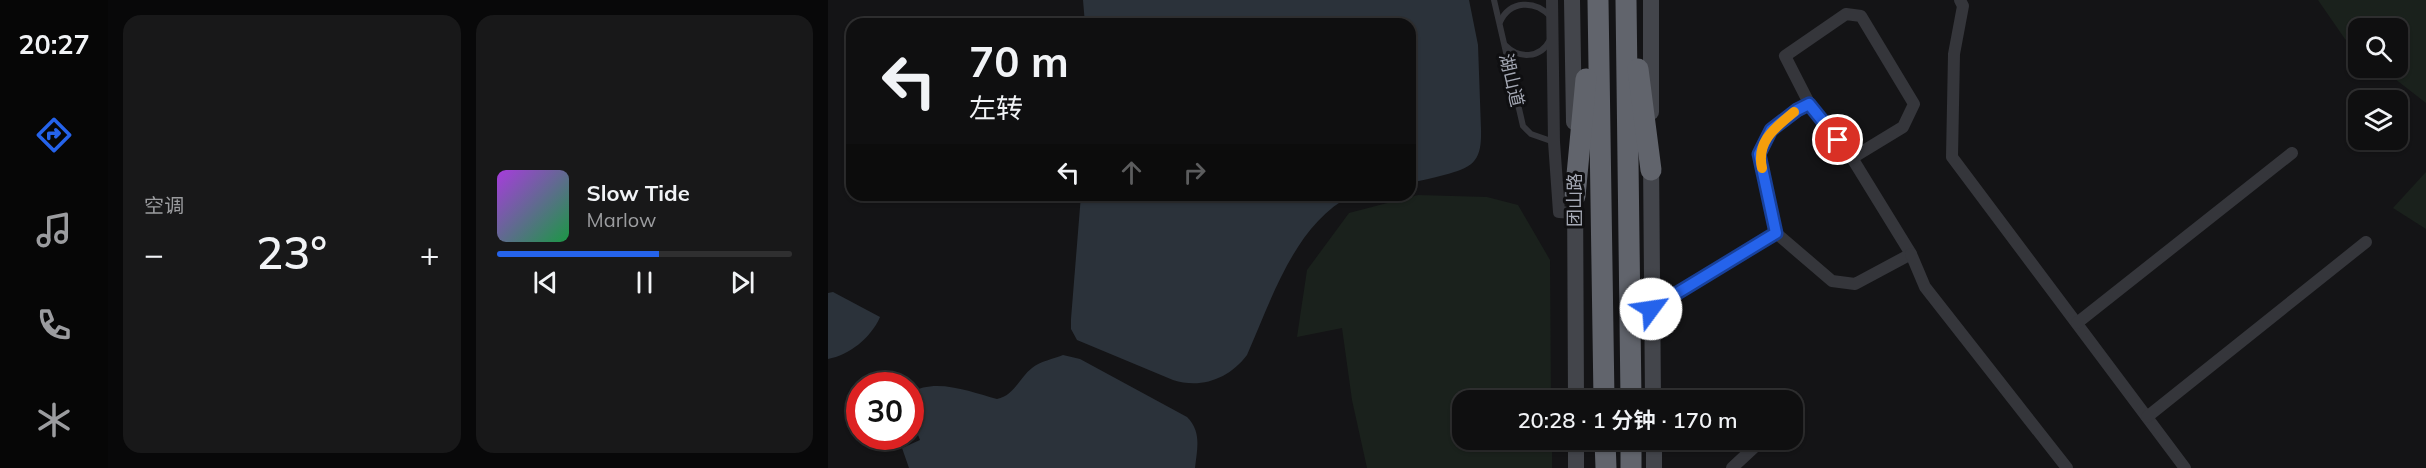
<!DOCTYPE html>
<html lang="zh">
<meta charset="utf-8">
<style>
:root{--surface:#0f0f10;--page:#181819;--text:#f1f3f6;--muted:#9b9c9f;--line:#2f2f30;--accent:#2563eb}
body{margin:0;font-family:Mulish,"Noto Sans SC",sans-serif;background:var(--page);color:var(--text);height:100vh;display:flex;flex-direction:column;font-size:22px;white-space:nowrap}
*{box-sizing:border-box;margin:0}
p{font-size:20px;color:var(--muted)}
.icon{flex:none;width:33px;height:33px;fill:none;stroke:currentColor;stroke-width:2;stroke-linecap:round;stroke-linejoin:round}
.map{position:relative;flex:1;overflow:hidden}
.drawer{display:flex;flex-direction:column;gap:15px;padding:15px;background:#080809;width:720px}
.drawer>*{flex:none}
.guide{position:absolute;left:18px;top:18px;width:570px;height:183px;border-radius:18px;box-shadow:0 2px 4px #0004,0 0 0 2px var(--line);background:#0f0f10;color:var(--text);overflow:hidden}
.controls{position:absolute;left:1520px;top:18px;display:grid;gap:12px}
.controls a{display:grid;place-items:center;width:60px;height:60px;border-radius:12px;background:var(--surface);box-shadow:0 2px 4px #0004,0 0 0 2px var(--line);font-size:30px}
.speed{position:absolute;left:18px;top:372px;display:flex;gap:12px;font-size:30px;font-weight:700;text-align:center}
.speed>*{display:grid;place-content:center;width:78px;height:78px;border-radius:50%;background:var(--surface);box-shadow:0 2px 4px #0004,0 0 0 2px var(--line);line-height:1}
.speed .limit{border:9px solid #d22;background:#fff;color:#111}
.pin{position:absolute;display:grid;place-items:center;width:51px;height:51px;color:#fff;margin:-26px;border:3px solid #fff;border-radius:50%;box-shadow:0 2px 6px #0007}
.me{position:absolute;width:66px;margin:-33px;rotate:59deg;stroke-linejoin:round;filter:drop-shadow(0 0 4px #0008)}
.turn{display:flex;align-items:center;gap:21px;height:126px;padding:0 24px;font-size:27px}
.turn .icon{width:78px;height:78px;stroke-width:2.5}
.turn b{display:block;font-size:42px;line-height:51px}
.lanes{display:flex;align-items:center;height:57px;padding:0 24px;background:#0003;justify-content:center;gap:30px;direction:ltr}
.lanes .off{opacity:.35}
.big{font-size:45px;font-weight:600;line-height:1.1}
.drawer .tile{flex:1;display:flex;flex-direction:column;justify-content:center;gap:9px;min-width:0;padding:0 21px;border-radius:18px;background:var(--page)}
.song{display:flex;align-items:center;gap:18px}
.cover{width:72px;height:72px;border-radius:9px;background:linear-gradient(135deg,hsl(280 70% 55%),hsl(140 70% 35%))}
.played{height:6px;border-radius:3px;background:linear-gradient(90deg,var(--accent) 55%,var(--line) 55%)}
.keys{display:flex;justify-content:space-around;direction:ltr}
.heat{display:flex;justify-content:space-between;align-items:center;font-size:33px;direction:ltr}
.drawer .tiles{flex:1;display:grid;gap:15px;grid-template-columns:repeat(2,1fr)}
.trip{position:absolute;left:624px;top:390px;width:351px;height:60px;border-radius:18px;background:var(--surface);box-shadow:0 2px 4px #0004,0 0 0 2px var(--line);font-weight:600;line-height:60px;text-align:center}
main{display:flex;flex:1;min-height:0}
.menu{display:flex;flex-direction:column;width:108px;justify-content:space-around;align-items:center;background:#060606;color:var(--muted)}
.menu .icon{width:42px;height:42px}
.menu .on{color:var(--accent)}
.menu b{font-size:27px;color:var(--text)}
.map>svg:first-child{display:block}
.green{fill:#1a211c}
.water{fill:#2b323a}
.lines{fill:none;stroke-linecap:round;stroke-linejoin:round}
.lane{stroke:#35363b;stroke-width:6}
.street{stroke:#35363b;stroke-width:12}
.secondary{stroke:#43454b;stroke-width:16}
.highway{stroke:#61646c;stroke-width:21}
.route-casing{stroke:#184099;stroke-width:15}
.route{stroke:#2563eb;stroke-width:10}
.slow{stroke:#f59e0b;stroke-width:10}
.labels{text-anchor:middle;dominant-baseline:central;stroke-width:6;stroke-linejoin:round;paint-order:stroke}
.street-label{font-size:18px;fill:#a6aab6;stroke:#0f0f11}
</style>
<main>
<nav class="menu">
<b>20:27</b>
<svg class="icon on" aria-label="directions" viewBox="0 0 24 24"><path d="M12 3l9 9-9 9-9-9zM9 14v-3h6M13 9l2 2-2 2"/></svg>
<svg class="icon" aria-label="music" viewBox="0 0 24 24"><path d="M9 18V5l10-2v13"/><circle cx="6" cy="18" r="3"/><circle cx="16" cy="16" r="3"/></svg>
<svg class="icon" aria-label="phone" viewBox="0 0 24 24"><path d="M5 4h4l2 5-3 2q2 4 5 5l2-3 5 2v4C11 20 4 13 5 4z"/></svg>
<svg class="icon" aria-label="climate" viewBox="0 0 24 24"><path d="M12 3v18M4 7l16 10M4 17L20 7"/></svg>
</nav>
<section class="drawer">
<div class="tiles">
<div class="tile"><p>空调</p>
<div class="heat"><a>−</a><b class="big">23°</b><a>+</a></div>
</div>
<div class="tile">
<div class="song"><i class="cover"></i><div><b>Slow Tide</b><p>Marlow</p></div></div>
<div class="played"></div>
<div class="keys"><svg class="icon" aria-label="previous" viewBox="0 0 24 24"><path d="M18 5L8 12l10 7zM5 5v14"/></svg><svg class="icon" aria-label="pause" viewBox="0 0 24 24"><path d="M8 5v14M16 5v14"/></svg><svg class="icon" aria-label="next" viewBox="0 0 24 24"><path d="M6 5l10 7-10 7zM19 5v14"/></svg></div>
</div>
</div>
</section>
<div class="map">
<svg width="1598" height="468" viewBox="0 0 1598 468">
<rect width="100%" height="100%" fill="#141416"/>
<g class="green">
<polygon points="1490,0 1598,0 1598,103 1553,68 1569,68 1569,28 1530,28 1530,49 1517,39"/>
<polygon points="1598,172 1598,229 1565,208"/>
<polygon points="590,195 659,197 690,205 722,260 723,400 634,400 634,440 724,440 724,468 539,468 524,400 514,328 469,337 479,270 521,213"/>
</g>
<g class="water">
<path d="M255,0H641L650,45L653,129C654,162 645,167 616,175C604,178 594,181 582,182V24H257Z"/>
<path d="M253,195H524C466,225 444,299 419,355C401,379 373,389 345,380L249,340L243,329V319Z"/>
<path d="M5,292L52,317C43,338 21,355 0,359V293Z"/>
<path d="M235,355L252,359L359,417C374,432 369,449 367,468H81L74,448L92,440L83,417V393C106,377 144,392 169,399C186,396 191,378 204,368C213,361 225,359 235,355Z"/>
</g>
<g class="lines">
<g class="lane">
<polyline points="666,0 695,126 703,134 726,142"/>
<path d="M672,22C682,0 707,0 722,16"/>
<path d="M677,45C691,59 712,59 722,40"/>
</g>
<g class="street">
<polyline points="724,0 726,142 731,212 746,213"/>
<polyline points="1132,0 1135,6 1126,54 1124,157 1357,468"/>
<polyline points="948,233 1004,281 1027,284 1083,254 1024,158"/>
<polyline points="1083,254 1097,287 1239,468"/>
<polyline points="823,309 948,233 931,154 943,130 981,103 957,56 1018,14 1033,16 1086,104 1075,127 1024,158 981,103"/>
<polyline points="1249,323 1464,153"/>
<polyline points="1319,417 1538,242"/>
<polyline points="904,468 934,440"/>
</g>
<g class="secondary">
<polyline points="744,0 746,122"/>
<polyline points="823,112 823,0"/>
<polyline points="823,158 825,400"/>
<polyline points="747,184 748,400"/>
<polyline points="748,440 748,468"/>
<polyline points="826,440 826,468"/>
</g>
<g class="highway">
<polyline points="770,0 776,400"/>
<polyline points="798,0 803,400"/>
<polyline points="810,69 823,170"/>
<polyline points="747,196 758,79"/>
<polyline points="777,440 778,468"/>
<polyline points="803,440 803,468"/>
</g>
</g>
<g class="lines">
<defs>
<polyline id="route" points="823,309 948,233 931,154 943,130 969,110 981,104 1010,140"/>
</defs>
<use href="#route" class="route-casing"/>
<use href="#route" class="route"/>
<path class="slow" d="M934,168C928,141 947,128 966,112"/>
</g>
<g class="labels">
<g class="street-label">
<text transform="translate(684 80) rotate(77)">湖山道</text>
<text transform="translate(746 200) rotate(-90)">团山路</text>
</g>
</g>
</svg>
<div class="controls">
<a><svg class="icon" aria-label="search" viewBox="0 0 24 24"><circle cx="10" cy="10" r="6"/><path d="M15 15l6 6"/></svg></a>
<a><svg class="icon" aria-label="layers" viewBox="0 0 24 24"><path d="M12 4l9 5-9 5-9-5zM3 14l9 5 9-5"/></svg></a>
</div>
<div class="speed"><div class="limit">30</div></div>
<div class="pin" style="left:1010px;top:140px;background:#d93025"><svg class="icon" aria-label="arrive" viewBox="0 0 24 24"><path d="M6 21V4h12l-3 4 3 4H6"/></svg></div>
<svg class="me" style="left:823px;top:309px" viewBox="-20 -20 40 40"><circle r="19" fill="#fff"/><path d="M0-13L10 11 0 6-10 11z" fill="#2563eb"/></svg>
<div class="trip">20:28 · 1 分钟 · 170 m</div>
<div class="guide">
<div class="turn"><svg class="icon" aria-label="left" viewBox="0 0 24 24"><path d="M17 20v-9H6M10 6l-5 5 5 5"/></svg><div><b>70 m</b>左转</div></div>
<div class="lanes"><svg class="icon" aria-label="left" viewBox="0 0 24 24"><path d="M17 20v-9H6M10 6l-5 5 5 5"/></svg><svg class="icon off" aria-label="ahead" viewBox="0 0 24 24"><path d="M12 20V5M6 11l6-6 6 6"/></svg><svg class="icon off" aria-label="right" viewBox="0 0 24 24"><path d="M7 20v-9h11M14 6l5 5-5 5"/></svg></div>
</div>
</div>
</main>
